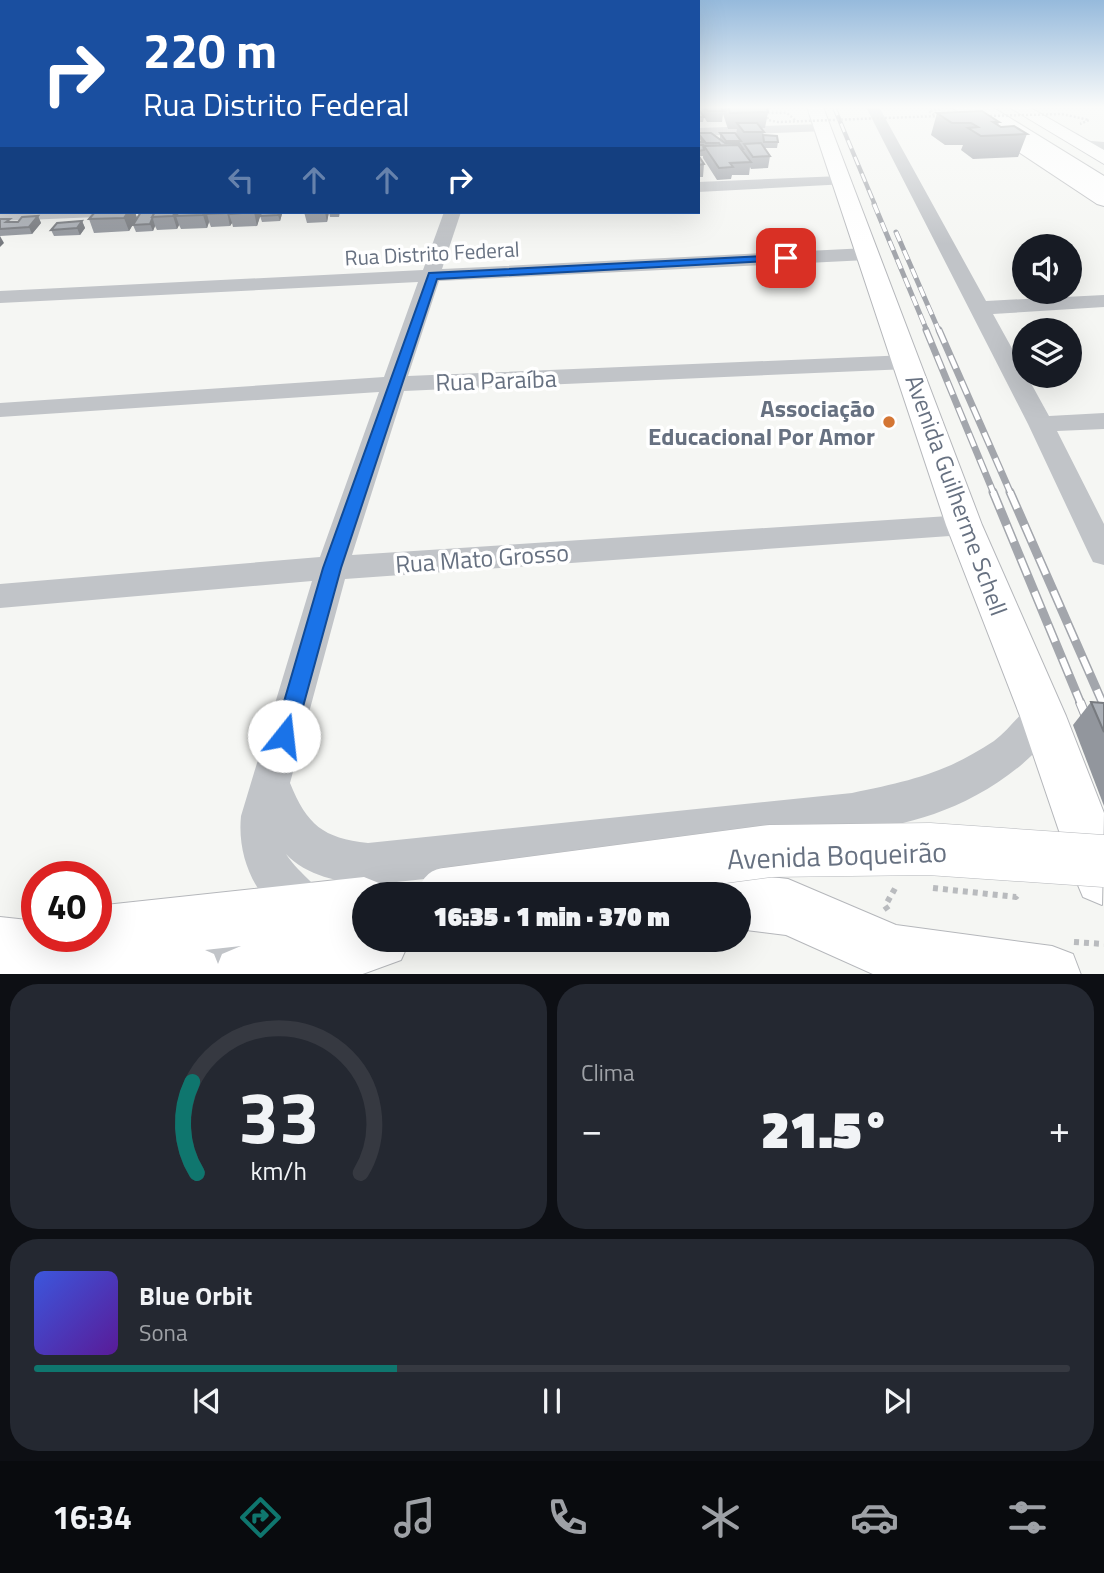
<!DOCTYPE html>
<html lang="pt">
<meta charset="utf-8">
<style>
:root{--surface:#171b24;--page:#242831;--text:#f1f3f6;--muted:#9ea1a6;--line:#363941;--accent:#0f766e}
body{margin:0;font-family:"Titillium Web",sans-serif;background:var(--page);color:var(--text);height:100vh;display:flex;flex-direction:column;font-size:26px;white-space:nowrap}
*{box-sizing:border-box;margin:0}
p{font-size:23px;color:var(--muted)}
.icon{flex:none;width:38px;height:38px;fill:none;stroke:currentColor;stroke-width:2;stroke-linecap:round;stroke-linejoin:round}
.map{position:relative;height:974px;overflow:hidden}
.side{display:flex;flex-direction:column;gap:10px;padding:10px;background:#0d0f14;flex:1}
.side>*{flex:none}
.guide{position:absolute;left:0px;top:0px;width:700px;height:214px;box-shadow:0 7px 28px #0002;background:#1a4fa0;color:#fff;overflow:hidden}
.fabs{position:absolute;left:1012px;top:234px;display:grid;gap:14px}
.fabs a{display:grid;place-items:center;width:70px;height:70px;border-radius:50%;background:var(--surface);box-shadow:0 7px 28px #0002;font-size:35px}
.speed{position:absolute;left:21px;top:861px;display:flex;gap:14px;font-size:35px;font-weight:700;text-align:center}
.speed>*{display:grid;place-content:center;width:91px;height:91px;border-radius:50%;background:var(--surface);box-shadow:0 7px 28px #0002;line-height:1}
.speed .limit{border:10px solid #d22;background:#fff;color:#111}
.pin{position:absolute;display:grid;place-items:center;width:60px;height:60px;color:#fff;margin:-30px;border-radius:14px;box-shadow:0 4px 10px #0006}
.me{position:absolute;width:77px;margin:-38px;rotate:16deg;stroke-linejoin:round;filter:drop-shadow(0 0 5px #0008)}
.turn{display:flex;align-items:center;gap:24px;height:147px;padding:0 28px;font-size:32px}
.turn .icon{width:91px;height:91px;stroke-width:2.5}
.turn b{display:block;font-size:49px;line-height:60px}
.lanes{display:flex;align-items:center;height:66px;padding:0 28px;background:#0003;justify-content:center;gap:35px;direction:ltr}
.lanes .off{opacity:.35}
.big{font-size:52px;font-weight:800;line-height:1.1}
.side .widget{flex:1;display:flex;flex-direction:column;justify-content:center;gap:10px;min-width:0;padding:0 24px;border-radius:28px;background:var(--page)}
.side .dial{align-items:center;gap:0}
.dial svg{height:182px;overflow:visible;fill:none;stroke:var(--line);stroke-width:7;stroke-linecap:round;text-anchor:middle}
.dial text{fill:var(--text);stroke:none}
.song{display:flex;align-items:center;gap:21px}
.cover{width:84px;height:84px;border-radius:10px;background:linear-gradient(135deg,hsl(230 70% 55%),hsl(270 70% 35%))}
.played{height:7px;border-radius:4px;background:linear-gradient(90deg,var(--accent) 35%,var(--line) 35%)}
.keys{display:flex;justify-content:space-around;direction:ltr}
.heat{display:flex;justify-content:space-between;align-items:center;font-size:38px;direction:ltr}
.side .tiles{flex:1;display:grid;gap:10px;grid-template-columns:1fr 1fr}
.widget:last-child{grid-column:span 2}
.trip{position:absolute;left:352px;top:882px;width:399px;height:70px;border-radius:35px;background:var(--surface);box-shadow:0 7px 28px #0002;font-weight:800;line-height:70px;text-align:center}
.tab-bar{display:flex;height:112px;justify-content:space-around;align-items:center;background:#090b0e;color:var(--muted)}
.tab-bar .icon{width:49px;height:49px}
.tab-bar .selected{color:var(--accent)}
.tab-bar b{font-size:32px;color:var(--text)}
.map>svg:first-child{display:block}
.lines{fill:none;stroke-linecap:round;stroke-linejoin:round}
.major-casing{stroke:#b5b7bb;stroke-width:2}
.highway-casing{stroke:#b4b6ba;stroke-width:2}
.path-far1{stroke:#b9bbbe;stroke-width:2.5;stroke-dasharray:2 2;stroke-linecap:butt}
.path{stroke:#b9bbbe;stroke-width:6;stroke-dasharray:5 5;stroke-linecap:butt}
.minor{fill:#c1c4c8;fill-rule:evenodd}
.major{fill:#fff;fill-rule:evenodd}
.highway{fill:#fff;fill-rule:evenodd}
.rail-far4-casing{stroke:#a3a6ac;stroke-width:4.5}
.rail-far3-casing{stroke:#a3a6ac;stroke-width:5}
.rail-far2-casing{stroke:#a3a6ac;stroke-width:7}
.rail-far1-casing{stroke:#a3a6ac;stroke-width:9}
.rail-casing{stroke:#a3a6ac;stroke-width:10}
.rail-far4{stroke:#fff;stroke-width:2.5;stroke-dasharray:9;stroke-linecap:butt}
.rail-far3{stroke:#fff;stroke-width:3.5;stroke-dasharray:10;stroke-linecap:butt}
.rail-far2{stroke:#fff;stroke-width:4.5;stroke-dasharray:14;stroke-linecap:butt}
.rail-far1{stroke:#fff;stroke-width:6;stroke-dasharray:18;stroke-linecap:butt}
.rail{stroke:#fff;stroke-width:8;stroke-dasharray:24;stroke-linecap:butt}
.major-bridge-casing{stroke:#b5b7bb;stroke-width:53;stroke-linecap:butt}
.path-bridge{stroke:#b9bbbe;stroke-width:2.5;stroke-dasharray:2 2;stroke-linecap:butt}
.major-bridge{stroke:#fff;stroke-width:52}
.wall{fill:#92969d}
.shaded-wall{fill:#777a7f}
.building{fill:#aaafb6;stroke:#777a7f;stroke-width:2}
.route{fill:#1a73e8;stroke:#114b97;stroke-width:2}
.poi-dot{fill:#d47634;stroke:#fff;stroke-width:2.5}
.labels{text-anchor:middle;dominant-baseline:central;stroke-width:7;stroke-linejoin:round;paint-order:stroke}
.far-street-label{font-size:21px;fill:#677181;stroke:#fff}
.street-label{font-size:24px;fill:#677181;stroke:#fff}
.poi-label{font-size:24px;font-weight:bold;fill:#677181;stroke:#fff;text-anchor:end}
.near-street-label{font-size:28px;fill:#677181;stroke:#fff}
</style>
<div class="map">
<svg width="1104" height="975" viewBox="0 0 1104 975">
<rect width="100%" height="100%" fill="#f5f6f3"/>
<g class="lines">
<defs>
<g id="major">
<polygon points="807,107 823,107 982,525 1066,716 1104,813 1102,905 1083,897 1075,878 1020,716 946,525"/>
<polygon points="951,107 971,107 1104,191 1104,206 1097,204"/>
<polygon points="1009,107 1029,107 1104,150 1104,164"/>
<polygon points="738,873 788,879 896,925 1052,946 1073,954 1081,975 875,975 786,935 738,929 738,894 713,894 718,881"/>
<path d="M364,877L384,885L387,894H364V940H410L401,960L360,975H0V917L37,921V936H96V906ZM241,946L222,954L218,964L214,954L205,950Z"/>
</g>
<polygon id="highway" points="970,107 992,107 1104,176 1104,193 1096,191"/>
</defs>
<use href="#major" class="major-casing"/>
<use href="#highway" class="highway-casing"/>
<polyline class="path-far1" points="934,115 929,111 943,109"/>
<g class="path">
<polyline points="933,888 1016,897 1020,892"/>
<polyline points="888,910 885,906 897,885"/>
<polyline points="1074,942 1104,944"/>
</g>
<g class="minor">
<polygon points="866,107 879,107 986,301 1104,295 1104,307 993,314 1024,370 1024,376 1027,376 1049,416 1104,413 1104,429 1057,431 1104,524 1104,565 1093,562 1089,554 1028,424"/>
<polygon points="822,124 827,125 827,131 698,136 698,128"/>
<polygon points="1080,140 1104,142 1104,150 1075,147 1073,144"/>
<polygon points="841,176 847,178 847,184 698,192 698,182"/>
<polygon points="0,211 2,212 107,212 98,217 0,221"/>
<path d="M444,212H461L442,269L867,248L876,254L867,260L439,281L408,376L908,355L916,357L920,362L916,367L908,369L404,391L352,555L964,515L974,518L979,525L974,532L964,535L345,579L290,783C307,825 323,838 368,843L852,793C909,781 944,774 994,741C1012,728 1022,707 1043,700L1056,704L1061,716C1040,761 981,798 934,814C865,837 788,840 715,848C599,860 484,873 368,885C340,882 306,876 286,854C300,876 324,888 333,911L327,927L311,933C264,914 236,866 241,816L312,581L0,608V584L320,557L379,392L0,417V403L384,377L418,282L0,303V291L423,270Z"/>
<path d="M258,908L274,915L281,931L274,947L242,963L234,975H182C198,935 220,924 258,908Z"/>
</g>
<use href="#major" class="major"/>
<use href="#highway" class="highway"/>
<defs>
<polyline id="rail-far4" points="834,107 875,205"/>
<g id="rail-far3">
<polyline points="874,204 927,331"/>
<polyline points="896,232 939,331"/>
</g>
<g id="rail-far2">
<polyline points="926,330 994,494"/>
<polyline points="939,330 1011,494"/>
</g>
<g id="rail-far1">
<polyline points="993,492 1081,704"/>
<polyline points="1010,492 1103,704"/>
</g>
<g id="rail">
<polyline points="1080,702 1104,760"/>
<polyline points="1102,702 1104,707"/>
</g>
</defs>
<use href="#rail-far4" class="rail-far4-casing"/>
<use href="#rail-far3" class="rail-far3-casing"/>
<use href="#rail-far2" class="rail-far2-casing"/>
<use href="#rail-far1" class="rail-far1-casing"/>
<use href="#rail" class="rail-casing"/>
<use href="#rail-far4" class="rail-far4"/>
<use href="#rail-far3" class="rail-far3"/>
<use href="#rail-far2" class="rail-far2"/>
<use href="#rail-far1" class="rail-far1"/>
<use href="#rail" class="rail"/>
<defs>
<polyline id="major-bridge" points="445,894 770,851 929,849 1104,861"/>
</defs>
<use href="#major-bridge" class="major-bridge-casing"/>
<g class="path-bridge">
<polyline points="986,116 1062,114 1089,120 1080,124"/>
<polyline points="795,120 787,113 766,113 768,120 778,122 939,116"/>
</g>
<use href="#major-bridge" class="major-bridge"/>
</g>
<g class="wall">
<polygon points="698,107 721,107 722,109 722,107 767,107 768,112 765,128 761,128 764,132 763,135 778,142 777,148 764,148 770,156 768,168 751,169 750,167 749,175 732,175 731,179 717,180 703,158 703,156 699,156 704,164 703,177 698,177 698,133 720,139 720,133 736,134 737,129 728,129 723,114 722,122 707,122 704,117 703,122 698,122 698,111 701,112 702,108"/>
<polygon points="2,108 2,168 0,169 0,117 1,117 0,110"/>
<polygon points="937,113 999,122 998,125 1001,127 1027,134 1018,157 973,159 961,150 963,145 945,145 931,135"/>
<polygon points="2,185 2,205 0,205 0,186"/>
<polygon points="95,212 135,212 137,218 129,231 94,233 89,219"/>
<polygon points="141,212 260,212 261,214 261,212 281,212 282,214 280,221 262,222 260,216 257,226 233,227 232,223 230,226 211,227 209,222 207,228 181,229 179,225 177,229 157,230 155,226 153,231 136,232 133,225"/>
<polygon points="304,212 340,212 339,217 330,217 329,212 327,222 307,223"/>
<polygon points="38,216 41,223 32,234 0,236 0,219 12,222 18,222"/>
<polygon points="82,221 85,228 80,235 54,236 51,230"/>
<polygon points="1091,702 1104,703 1104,806 1073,725"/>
</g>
<g class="shaded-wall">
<polygon points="2,132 2,148 0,150 0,134"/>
<polygon points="128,212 135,212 137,218 129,231 124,218"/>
<polygon points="175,212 183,212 176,216 179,225 177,229 173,216"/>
<polygon points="204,212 212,212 207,214 209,222 207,228 203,215"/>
<polygon points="227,212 235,212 229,214 232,223 230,226"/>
<polygon points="254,212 260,212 261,214 257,226"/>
<polygon points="279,212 281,212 282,214 280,221 278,215"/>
<polygon points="325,212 329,212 327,222"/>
<polygon points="38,216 41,223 32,234 29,227"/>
<polygon points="153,219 155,226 153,231 150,224"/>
<polygon points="82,221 85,228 80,235 77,228"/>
<polygon points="0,236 4,243 0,247"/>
</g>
<g class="building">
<polygon points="705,107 721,107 724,111 708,111"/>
<polygon points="728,107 767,107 768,112 730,113"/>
<polygon points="698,111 700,111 704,117 698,117"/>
<polygon points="982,111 999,122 993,122 1001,127 1014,126 1027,134 981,136 968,128 978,127 971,123 952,123 937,113"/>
<polygon points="737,123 757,123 764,132 744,132"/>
<polygon points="698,133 711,133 725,143 739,143 743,149 740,149 738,145 721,146 719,143 706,143"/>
<polygon points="720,133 735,133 741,141 726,141"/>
<polygon points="763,135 777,136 778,142 764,142"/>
<polygon points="698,137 700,137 703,142 698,142"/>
<polygon points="761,143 770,156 753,157 744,144"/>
<polygon points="698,145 703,145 704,150 698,151"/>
<polygon points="738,145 751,162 730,163 733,167 719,168 704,146"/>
<polygon points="698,155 704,164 698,165"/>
<polygon points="95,212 128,212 124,218 89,219"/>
<polygon points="141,212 155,212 150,224 133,225"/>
<polygon points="155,212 175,212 173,216 152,217"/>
<polygon points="179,212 204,212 203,215 176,216"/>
<polygon points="208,212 227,212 227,213 207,214"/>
<polygon points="230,212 254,212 229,214"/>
<polygon points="261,212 279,212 278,215 260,216"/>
<polygon points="38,216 29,227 0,229 0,219 10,219 6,222 18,222 22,217"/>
<polygon points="82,221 77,228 51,230 57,223"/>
<polygon points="1091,702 1104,703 1104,732"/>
</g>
<linearGradient id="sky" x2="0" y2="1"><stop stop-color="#96badc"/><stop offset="0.44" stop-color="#fafbfa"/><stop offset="1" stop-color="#fafbfa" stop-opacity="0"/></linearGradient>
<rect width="1104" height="244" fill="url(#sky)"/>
<polygon class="route" points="786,255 791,258 789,260 437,279 341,568 295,736 292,743 284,746 277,743 274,736 323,568 429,273"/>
<circle class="poi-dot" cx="889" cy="422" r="7"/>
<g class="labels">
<g class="far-street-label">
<text transform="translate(432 253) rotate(-3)">Rua Distrito Federal</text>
</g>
<g class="street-label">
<text transform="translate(496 380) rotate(-2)">Rua Paraíba</text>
<text transform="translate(957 495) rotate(70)">Avenida Guilherme Schell</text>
<text transform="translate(482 558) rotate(-4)">Rua Mato Grosso</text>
</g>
<g class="poi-label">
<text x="875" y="408">Associação<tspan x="875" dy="28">Educacional Por Amor</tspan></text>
</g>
<g class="near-street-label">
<text transform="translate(837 855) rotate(-2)">Avenida Boqueirão</text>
</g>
</g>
</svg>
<div class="fabs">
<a><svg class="icon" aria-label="sound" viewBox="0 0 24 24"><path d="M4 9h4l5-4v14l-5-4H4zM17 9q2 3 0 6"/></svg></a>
<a><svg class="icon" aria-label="layers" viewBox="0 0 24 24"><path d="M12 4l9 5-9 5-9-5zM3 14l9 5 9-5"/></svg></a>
</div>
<div class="speed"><div class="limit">40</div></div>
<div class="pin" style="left:786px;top:258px;background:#d93025"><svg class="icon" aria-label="arrive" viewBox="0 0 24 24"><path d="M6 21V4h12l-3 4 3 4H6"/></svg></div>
<svg class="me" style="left:284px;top:736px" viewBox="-20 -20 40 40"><circle r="19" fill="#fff"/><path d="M0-13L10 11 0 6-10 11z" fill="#1a73e8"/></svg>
<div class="trip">16:35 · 1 min · 370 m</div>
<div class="guide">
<div class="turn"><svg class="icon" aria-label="right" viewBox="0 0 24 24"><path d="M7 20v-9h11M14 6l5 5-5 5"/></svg><div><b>220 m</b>Rua Distrito Federal</div></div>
<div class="lanes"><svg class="icon off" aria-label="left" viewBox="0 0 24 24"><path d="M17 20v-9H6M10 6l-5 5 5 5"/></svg><svg class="icon off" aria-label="ahead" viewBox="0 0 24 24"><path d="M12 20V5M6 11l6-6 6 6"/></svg><svg class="icon off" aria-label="ahead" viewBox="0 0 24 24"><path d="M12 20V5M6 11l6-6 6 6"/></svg><svg class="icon" aria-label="right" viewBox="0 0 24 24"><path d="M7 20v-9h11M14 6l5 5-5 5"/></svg></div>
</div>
</div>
<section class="side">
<div class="tiles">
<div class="widget dial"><svg viewBox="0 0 100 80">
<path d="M14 69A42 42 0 1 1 86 69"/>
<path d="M14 69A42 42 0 0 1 12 29" stroke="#0f766e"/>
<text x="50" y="56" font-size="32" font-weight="700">33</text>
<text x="50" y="72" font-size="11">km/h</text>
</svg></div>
<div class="widget"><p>Clima</p>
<div class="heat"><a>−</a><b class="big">21.5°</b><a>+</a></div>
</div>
<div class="widget">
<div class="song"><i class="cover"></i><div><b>Blue Orbit</b><p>Sona</p></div></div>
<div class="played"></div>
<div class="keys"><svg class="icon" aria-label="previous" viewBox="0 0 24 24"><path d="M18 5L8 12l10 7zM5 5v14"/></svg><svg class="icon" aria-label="pause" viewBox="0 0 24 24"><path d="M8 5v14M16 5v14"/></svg><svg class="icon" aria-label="next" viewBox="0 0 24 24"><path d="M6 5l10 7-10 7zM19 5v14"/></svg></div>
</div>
</div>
</section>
<nav class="tab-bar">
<b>16:34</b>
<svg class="icon selected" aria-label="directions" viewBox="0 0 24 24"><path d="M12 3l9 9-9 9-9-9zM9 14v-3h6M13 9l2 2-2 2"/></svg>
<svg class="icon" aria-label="music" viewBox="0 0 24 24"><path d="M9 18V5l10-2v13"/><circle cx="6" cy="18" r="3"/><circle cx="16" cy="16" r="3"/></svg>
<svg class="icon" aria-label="phone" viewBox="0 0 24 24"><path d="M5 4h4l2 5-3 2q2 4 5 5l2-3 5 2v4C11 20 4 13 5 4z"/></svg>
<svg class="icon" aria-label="climate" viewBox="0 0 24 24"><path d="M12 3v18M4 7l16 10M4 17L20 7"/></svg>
<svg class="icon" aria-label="car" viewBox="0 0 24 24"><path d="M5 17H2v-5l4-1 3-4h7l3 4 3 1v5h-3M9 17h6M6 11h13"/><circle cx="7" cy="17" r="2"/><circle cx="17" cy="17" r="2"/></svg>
<svg class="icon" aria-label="filters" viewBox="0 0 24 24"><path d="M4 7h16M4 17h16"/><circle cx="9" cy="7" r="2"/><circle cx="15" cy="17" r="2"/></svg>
</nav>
